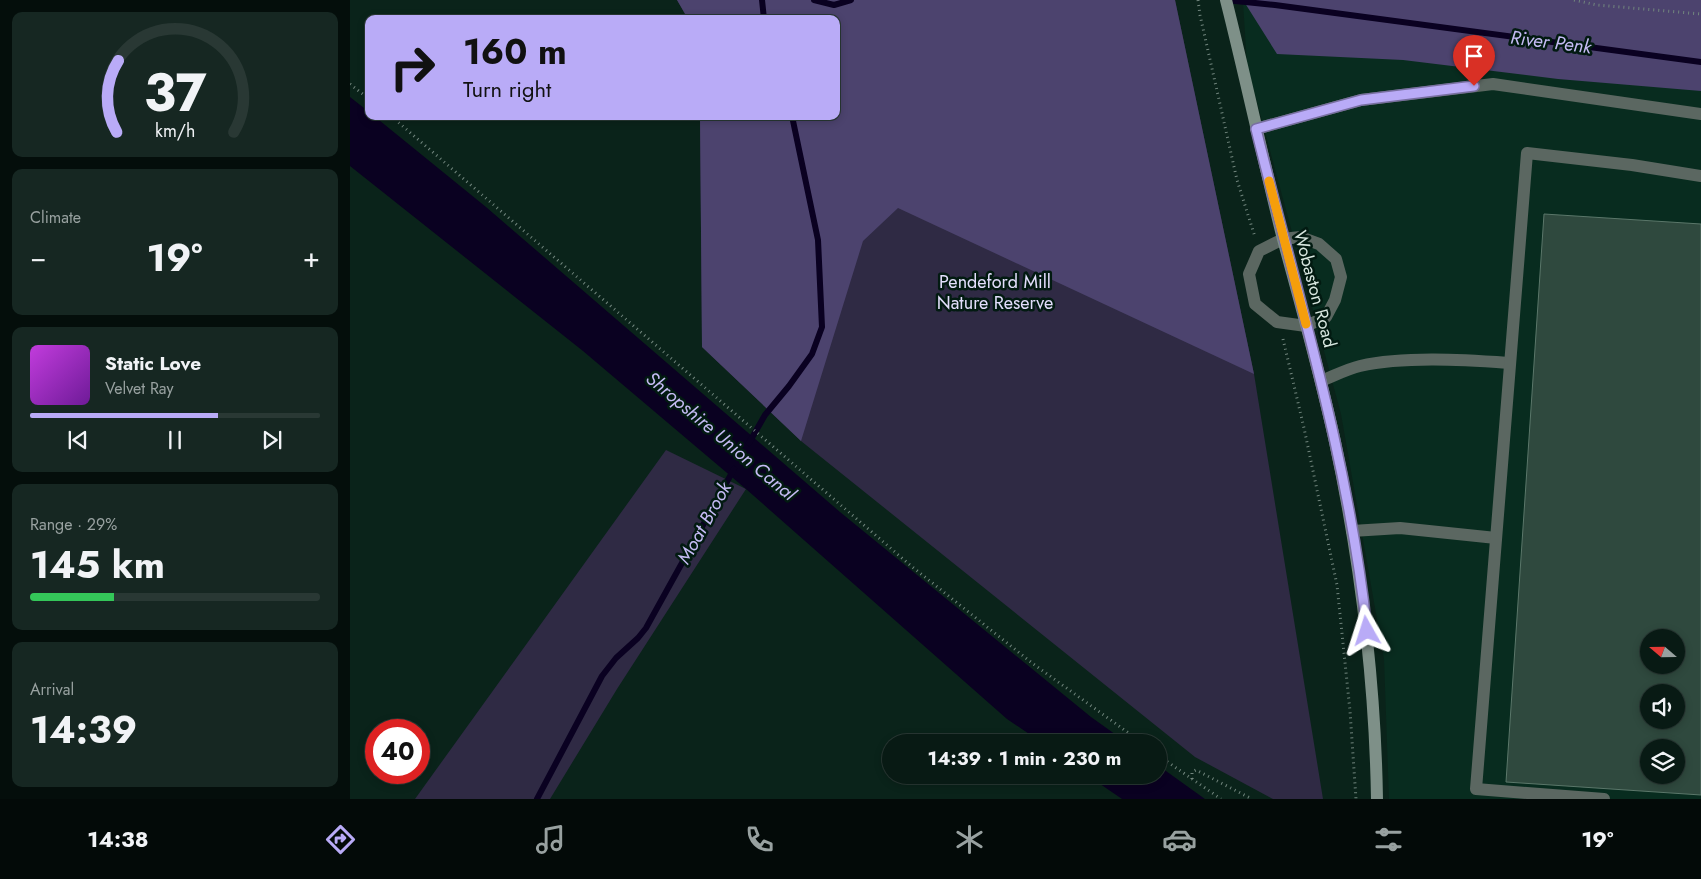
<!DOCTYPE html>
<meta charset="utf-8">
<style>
:root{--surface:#081a14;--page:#162722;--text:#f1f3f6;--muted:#98a1a0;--line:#293834;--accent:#b9abf7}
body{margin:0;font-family:Jost,sans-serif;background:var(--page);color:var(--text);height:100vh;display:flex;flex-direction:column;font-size:19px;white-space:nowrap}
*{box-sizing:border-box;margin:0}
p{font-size:16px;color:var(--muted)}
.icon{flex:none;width:28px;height:28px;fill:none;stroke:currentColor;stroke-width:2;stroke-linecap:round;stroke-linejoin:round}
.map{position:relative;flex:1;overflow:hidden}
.panel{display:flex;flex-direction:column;gap:12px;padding:12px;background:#040e0b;width:350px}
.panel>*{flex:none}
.hud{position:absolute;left:15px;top:15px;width:475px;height:105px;border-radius:10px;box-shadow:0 2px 8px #0003,0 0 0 1px var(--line);background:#b9abf7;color:#111;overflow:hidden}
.needle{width:32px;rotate:290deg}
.tools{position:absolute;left:1290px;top:629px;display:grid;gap:10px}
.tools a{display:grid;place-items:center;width:45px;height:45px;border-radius:50%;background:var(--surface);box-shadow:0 2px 8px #0003,0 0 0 1px var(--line);font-size:25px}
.speed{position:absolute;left:15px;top:719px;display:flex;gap:10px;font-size:25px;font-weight:700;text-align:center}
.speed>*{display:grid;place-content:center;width:65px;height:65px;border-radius:50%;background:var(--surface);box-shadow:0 2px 8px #0003,0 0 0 1px var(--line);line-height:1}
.speed .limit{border:8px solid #d22;background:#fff;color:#111}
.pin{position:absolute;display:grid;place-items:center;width:42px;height:42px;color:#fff;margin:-51px -21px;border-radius:50% 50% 50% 0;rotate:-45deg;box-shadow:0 0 5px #0007}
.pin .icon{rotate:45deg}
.me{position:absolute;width:55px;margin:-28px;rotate:354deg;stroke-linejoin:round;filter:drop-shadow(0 0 4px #0008)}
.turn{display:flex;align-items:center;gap:18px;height:105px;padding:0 15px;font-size:22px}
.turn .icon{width:65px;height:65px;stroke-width:2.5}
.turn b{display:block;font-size:35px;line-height:42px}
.big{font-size:38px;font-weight:700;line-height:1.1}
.panel .card{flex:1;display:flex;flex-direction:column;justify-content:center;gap:8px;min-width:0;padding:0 18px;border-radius:10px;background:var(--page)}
.panel .dial{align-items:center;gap:0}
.dial svg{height:130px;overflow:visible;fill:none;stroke:var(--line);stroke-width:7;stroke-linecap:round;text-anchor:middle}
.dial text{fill:var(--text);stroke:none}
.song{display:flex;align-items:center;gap:15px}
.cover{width:60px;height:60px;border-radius:8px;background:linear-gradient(135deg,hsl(290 70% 55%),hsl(280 70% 35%))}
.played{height:5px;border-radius:2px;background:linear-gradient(90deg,var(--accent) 65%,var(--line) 65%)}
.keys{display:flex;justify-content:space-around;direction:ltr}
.heat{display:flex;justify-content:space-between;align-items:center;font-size:28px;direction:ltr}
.charge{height:8px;border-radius:4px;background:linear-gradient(90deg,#34c759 29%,var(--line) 0)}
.trip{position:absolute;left:532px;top:734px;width:285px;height:50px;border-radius:25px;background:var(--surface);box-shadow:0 2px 8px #0003,0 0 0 1px var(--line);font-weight:700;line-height:50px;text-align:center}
.dock{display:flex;height:80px;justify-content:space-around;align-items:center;background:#030a08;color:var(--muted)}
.dock .icon{width:35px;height:35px}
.dock .current{color:var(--accent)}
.dock b{font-size:22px;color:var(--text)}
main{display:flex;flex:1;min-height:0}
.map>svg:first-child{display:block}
.built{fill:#082c1f;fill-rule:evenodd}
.green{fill:#2f2a44}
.forest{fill:#4c436e}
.water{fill:#0a0121}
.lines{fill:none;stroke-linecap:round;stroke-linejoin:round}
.stream{stroke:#0a0121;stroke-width:6}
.building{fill:#2f493e;stroke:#5b776a;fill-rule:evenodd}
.path{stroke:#72867e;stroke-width:3;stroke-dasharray:1 4;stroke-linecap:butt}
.lane{stroke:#5b6761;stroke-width:12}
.secondary{stroke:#7e9088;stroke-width:12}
.route-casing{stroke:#786fa1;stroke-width:12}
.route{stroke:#b9abf7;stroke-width:9}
.slow{stroke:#f59e0b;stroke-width:9}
.labels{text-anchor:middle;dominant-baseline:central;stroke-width:5;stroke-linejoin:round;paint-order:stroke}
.park-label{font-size:18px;fill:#e3defc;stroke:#021a11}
.street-label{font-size:18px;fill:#d7e6df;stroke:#021a11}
.water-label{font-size:19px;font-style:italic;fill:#c5bbf4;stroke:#021a11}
</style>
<main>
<section class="panel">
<div class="card dial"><svg viewBox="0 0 100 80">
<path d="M14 69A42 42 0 1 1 86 69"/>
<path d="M14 69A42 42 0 0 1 15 25" stroke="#b9abf7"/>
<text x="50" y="56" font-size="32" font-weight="700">37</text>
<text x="50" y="72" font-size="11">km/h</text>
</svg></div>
<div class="card"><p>Climate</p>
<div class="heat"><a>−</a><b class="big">19°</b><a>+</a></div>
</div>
<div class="card">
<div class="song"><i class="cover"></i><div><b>Static Love</b><p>Velvet Ray</p></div></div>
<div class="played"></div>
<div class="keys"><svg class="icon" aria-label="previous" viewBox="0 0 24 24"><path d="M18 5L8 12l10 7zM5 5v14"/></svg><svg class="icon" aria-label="pause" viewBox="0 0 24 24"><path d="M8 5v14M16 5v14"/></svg><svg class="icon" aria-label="next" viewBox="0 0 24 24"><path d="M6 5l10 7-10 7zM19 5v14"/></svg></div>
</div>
<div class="card"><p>Range · 29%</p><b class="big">145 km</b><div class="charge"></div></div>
<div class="card"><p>Arrival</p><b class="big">14:39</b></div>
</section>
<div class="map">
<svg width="1351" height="799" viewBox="0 0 1351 799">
<rect width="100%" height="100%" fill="#0a231a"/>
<path class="built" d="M893,2L1351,62V799H1039L1034,659L991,414L897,65ZM1299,638H1326V665H1299ZM1299,692H1326V720H1299ZM1299,748H1326V775H1299Z"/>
<g class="green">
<polygon points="327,0 825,0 904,374 973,799 923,799 845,757 451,441 352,347 350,116 486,116 486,19 338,19"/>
<polygon points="316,450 396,489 267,689 200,799 65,799"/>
</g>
<g class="forest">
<polygon points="327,0 825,0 904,374 548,208 513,241 451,441 352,347 350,116 486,116 486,19 338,19"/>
<polygon points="893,0 1351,0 1351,91 1208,79 1053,60 927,54"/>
</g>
<g class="water">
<polygon points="0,97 19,112 19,116 24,116 136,207 490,512 741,717 776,742 691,742 657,719 396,489 233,351 0,166"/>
<polygon points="809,766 855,799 772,799 737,775 809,775"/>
</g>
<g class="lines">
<g class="stream">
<polyline points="412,0 414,19"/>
<polyline points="464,0 484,5 501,0"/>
<polyline points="876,0 925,5 1351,62"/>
<polyline points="399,443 415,415 439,386 462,354 472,327 468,240 442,116"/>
<polyline points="187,799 252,676 266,658 288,638 296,628 384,469"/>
</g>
</g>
<path class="building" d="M1194,214L1351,224V795L1156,782ZM1299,638H1326V665H1299ZM1299,692H1326V720H1299ZM1299,748H1326V775H1299Z"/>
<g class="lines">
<g class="path">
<polyline points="848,0 850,15 887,180 905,237"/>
<polyline points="1224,0 1247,5 1351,14"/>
<polyline points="0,84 19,99"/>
<polyline points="41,116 560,565 682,663 791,742"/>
<polyline points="933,339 954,428 987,585 1000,711 1006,799"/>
<polyline points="809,756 871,799"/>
<polyline points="842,779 842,772 846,770 902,799"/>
</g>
<g class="lane">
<polyline points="906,129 1011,100 1143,84 1351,114"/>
<polygon points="950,237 969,244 986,259 991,277 985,300 976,317 956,326 927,322 905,304 899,274 909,251 933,239"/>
<path d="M971,381C984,376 997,369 1010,366C1055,356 1114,360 1160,363"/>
<polyline points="1002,531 1050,528 1146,538"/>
<polyline points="1254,799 1126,789 1177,153 1282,165 1351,176"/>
</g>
<path class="secondary" d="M876,0C896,79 913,160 933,239C951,306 970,373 985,442C1010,559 1025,679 1027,799"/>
</g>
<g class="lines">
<defs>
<path id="route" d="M1017,631C999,460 947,295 906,129L1011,100L1124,86"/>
</defs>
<use href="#route" class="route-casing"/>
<use href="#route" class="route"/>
<polyline class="slow" points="919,181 956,324"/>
</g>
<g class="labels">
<g class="park-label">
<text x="645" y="282">Pendeford Mill<tspan x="645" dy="21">Nature Reserve</tspan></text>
</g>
<g class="street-label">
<text transform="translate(965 289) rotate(75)">Wobaston Road</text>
</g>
<g class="water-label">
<text transform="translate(1201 42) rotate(7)">River Penk</text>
<text transform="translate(371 436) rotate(40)">Shropshire Union Canal</text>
<text transform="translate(354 523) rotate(-61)">Moat Brook</text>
</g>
</g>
</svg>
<div class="tools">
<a><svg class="needle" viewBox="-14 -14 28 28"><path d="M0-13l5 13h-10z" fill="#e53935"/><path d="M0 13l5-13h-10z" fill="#98a1a0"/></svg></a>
<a><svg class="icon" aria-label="sound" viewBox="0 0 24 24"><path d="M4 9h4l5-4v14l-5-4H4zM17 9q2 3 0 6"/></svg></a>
<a><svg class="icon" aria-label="layers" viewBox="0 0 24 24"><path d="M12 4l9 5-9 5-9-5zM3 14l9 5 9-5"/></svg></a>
</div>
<div class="speed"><div class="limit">40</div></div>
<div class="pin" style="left:1124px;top:86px;background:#d93025"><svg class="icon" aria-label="arrive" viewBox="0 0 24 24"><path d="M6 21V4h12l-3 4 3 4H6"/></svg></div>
<svg class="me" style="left:1017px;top:631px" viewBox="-20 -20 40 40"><path d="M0-17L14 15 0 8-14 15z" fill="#b9abf7" stroke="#fff" stroke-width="4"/></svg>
<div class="trip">14:39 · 1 min · 230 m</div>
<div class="hud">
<div class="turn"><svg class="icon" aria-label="right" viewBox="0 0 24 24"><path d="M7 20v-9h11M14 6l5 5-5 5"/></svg><div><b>160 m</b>Turn right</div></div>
</div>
</div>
</main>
<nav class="dock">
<b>14:38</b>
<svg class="icon current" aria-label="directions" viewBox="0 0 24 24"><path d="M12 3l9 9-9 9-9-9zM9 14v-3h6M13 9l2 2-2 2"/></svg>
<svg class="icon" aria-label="music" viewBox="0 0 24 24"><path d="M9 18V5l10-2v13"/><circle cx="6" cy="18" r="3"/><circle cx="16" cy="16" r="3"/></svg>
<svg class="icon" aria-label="phone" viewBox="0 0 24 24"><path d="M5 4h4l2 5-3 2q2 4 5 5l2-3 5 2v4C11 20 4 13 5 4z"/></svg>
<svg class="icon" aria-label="climate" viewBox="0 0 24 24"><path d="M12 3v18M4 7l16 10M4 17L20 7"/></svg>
<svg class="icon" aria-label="car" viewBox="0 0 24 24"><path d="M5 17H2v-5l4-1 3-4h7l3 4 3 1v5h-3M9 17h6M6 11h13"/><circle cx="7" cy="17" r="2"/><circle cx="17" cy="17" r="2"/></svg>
<svg class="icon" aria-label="filters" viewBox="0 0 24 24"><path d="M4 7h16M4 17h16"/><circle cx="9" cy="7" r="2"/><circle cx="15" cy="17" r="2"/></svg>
<b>19°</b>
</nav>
